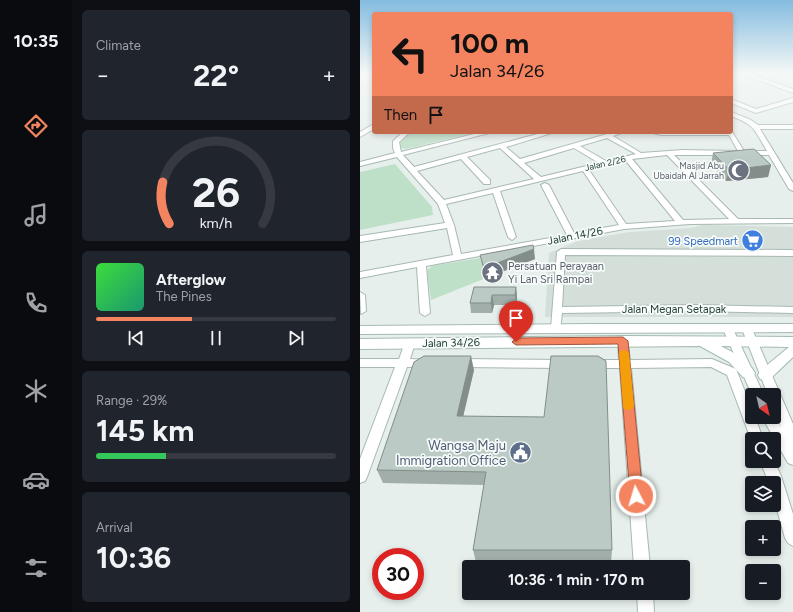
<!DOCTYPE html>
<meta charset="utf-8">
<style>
:root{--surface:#171b24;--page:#20242c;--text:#f1f3f6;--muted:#9ea1a6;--line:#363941;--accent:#f4845f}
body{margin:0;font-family:Figtree,sans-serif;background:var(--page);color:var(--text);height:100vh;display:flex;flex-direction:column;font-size:15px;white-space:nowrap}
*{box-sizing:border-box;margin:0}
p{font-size:13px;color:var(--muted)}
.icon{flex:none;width:22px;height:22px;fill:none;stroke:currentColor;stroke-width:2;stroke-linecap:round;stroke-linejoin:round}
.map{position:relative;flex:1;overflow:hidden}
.sheet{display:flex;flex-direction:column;gap:10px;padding:10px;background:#0d0f14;width:288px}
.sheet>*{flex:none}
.banner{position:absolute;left:12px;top:12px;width:361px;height:122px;border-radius:4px;box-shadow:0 2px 6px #0003;background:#f4845f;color:#111;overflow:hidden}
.needle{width:26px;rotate:146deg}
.buttons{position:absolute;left:385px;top:388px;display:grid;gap:8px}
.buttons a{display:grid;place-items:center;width:36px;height:36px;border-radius:4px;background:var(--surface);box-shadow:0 2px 6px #0003;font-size:20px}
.speed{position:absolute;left:12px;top:548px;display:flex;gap:8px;font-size:20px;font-weight:700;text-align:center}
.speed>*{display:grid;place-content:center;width:52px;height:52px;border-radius:50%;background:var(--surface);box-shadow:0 2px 6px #0003;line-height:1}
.speed .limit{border:6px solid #d22;background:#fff;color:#111}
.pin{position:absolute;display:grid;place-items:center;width:34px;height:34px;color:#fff;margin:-41px -17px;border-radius:50% 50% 50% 0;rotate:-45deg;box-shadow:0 0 4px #0007}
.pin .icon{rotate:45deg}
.me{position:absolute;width:44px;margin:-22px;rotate:355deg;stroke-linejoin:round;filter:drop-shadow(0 0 3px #0008)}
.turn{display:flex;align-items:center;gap:14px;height:84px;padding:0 12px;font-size:18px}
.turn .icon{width:52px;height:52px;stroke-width:2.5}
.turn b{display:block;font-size:28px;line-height:34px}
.then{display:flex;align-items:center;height:38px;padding:0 12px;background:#0003;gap:8px;font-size:15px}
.big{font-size:30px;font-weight:700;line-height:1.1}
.sheet .widget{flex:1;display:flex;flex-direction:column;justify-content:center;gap:6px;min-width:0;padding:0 14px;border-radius:6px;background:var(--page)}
.sheet .dial{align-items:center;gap:0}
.dial svg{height:104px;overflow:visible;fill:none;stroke:var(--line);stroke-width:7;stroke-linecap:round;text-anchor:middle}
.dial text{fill:var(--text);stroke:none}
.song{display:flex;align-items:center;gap:12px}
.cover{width:48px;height:48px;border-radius:6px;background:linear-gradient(135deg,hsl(120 70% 55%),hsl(160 70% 35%))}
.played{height:4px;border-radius:2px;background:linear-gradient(90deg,var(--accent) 40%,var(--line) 40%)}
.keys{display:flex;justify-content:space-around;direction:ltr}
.heat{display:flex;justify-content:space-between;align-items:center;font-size:22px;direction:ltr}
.charge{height:6px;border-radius:3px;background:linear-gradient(90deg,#34c759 29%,var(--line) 0)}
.trip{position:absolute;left:102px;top:560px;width:228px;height:40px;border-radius:4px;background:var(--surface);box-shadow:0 2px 6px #0003;font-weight:700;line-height:40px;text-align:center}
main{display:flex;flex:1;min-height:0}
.menu{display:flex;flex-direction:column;width:72px;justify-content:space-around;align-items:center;background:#090b0e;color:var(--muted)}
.menu .icon{width:28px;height:28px}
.menu .current{color:var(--accent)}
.menu b{font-size:18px;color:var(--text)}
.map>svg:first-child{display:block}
.built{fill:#d4dfda}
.green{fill:#bfe0c8}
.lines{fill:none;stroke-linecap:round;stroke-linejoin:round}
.minor-casing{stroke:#a8b8b2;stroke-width:2}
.secondary-casing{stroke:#a4bbb3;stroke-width:2}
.minor{fill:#fff;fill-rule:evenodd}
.secondary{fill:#fff;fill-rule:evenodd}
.wall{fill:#a1aea9}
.shaded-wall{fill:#838d89}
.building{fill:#bbcac4;stroke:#838d89}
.route{fill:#f4845f;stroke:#9f563e}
.slow{fill:#f59e0b}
.labels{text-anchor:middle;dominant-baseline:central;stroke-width:3.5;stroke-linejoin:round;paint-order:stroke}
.far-street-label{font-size:9px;fill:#24423a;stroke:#f7fbf9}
.far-worship-label{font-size:9px;fill:#5b616d;stroke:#f7fbf9;text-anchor:end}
.street-label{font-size:11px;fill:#24423a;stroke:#f7fbf9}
.shop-label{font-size:11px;fill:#366cbe;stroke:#f7fbf9;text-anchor:end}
.worship-label{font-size:11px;fill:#5b616d;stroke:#f7fbf9;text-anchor:start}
.near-service-label{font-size:13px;fill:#4e5e75;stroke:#f7fbf9;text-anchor:end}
</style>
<main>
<nav class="menu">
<b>10:35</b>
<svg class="icon current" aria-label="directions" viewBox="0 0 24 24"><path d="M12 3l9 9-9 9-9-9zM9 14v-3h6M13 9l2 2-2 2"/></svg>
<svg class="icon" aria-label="music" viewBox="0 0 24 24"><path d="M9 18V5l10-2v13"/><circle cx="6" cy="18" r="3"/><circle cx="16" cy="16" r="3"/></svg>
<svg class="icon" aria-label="phone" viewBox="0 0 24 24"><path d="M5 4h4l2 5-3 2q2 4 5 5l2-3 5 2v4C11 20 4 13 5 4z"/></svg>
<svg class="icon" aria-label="climate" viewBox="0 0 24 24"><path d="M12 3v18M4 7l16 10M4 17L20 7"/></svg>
<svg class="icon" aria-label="car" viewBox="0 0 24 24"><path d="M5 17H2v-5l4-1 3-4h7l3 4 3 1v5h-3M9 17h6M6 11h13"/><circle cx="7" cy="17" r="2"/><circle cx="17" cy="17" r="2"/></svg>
<svg class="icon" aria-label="filters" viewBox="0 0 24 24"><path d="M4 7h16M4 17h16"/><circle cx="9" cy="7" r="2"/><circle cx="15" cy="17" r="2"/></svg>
</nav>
<section class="sheet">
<div class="widget"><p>Climate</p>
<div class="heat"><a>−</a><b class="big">22°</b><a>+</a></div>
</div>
<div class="widget dial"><svg viewBox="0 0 100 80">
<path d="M14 69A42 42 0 1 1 86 69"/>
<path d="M14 69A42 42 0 0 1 9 37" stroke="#f4845f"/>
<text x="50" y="56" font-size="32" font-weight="700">26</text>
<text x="50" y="72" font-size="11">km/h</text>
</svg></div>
<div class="widget">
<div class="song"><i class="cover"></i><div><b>Afterglow</b><p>The Pines</p></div></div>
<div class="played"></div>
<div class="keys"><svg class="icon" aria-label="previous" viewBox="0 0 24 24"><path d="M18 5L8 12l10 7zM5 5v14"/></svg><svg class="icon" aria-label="pause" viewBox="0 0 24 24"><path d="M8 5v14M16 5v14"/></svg><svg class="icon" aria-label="next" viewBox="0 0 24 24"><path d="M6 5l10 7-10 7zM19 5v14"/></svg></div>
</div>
<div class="widget"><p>Range · 29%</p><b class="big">145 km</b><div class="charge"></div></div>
<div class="widget"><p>Arrival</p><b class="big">10:36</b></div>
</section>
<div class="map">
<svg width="433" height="612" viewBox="0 0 433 612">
<rect width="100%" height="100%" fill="#e6efeb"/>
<polygon class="built" points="342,225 433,227 433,317 185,317 189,253 218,241 269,232 331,228"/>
<g class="green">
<polygon points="52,132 116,132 46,149 40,148 40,141"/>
<polygon points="35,164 72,207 73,215 0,230 0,172"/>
<polygon points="120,258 126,278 71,300 67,271 72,266"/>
</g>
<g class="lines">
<defs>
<g id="minor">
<polygon points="0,72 12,72 0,74"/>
<polygon points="377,72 384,72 433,89 433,93"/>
<polygon points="433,98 433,102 396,113 371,103 371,99 396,109"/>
<path d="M371,112L391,120L398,125H433V129H400L433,183V191L429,189L409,155H314L378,219H433V223L330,224L264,229L66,266L70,313L65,316L60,313L57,267L0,278V272L93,255L87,228L0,242V236L85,223L78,204L37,157L0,166V162L35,153L33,148V141L43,132H50L39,142L41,152L122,132H133L43,155L54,167L185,132H195L146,147L160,159L254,132H264L253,136L281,153L323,150L378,151L369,135H301L289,132H371V130L384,151H407C394,129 395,125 371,116ZM247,138L276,154L246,161L220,146ZM140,148L174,179L84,200L57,171L101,159L124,184H130V180L107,157ZM214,148L239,163L181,177L164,163ZM307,155L369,219L323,220L272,159ZM266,161L315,221L266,224L229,170ZM223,171L259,225L214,233L189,185L185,183L181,185L207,235L101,254L94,225L86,204L133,193L148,237L152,240L156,237L140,191Z"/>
<polygon points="14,124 14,129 0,137 0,132"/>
<polygon points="201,249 433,250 433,256 205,255 202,307 338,305 433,307 433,313 338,311 202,313 200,331 192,331 191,328 197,252"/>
<polygon points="0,292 5,295 6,311 1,314"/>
<polygon points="368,325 372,326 373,329 404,395 392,395 363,329 364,326"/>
<polygon points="387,325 391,326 392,329 433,424 433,465 428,463 402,417 414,416 421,427 414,410 414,395 408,395 382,329 383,326"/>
<polygon points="263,337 267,338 270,360 352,359 376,369 392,409 392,417 395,417 403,439 392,439 392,442 367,375 351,367 271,368 290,567 274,567 260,368 232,368 228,367 226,364 228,361 232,360 259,360 258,341 259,338"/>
<polygon points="50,339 54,340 55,343 50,359 70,360 72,363 70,366 47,367 7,477 5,481 0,483 0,459 35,367 0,367 0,359 39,359 46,340"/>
<polygon points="100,359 204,360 208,361 210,364 208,367 204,368 100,367 96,366 94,363 96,360"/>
<polygon points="400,461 414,461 421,476 433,514 433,546 428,543 425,538 414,499 414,483 409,483"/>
<polygon points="277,593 293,593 294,612 278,612"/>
</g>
<g id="secondary">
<polygon points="231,324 433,324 433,332 0,334 0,326"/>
<path d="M263,336L433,337V357L410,379L405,380L400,379L398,375L400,371L429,347L361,346C374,353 388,360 395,373L393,377L388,378L383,377L369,362L340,346L0,349V339Z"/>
</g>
</defs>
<use href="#minor" class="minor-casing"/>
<use href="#secondary" class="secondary-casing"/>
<use href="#minor" class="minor"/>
<use href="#secondary" class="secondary"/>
</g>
<g class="wall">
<polygon points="353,153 411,165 408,177 366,181 351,164"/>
<polygon points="120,255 175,259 126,278 122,265"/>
<polygon points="156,287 157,297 156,305 134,305 132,313 111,313 110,303"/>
<polygon points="114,370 103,416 252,550 251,563 116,562 113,550 124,485 23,483 17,470"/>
</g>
<g class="shaded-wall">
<polygon points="411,165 408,177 366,181 369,170"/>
<polygon points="174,249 175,259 126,278 124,268"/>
<polygon points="156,287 157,297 156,305 155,295"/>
<polygon points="132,295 134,305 132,313 131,303"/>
<polygon points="111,356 114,370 100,430 97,416"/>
</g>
<g class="building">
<polygon points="394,149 411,165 369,170 353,153"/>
<polygon points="173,245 174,249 124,268 120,255"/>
<polygon points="114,287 156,287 155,295 132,295 131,303 110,303"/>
<polygon points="64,356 111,356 97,416 184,417 191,356 238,356 246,361 252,550 113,550 126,472 17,470 54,362"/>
</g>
<linearGradient id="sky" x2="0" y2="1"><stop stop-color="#84bce0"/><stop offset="0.46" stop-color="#f4f8f6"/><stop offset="1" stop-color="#f4f8f6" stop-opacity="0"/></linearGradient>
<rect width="433" height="158" fill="url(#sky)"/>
<polygon class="route" points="263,337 268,341 283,496 281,500 276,502 272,500 270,496 258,344 156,345 152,342 156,338"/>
<polygon class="slow" points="264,350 267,351 269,353 274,406 272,409 268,410 264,409 263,406 259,353 260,351"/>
<defs>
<symbol id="mosque-disc" viewBox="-11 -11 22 22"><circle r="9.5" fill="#6b7280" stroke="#f7fbf9"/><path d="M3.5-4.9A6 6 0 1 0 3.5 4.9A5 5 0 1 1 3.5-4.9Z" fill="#fff"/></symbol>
<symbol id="supermarket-disc" viewBox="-11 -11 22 22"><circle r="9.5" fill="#3f7fe0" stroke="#f7fbf9"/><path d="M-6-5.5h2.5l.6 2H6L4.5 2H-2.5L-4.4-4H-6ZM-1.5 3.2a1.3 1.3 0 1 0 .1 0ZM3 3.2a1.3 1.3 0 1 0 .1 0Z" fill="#fff"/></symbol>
<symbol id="temple-disc" viewBox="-11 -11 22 22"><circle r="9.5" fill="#6b7280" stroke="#f7fbf9"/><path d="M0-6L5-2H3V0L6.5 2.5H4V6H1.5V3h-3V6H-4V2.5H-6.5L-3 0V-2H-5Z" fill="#fff"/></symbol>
<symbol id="civic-disc" viewBox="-11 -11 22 22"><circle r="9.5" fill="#5c6f8a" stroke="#f7fbf9"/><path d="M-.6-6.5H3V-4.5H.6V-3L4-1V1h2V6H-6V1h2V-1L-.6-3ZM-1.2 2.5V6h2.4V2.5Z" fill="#fff"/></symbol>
</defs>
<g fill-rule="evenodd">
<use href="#mosque-disc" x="366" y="158" width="25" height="25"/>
<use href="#supermarket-disc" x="380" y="228" width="25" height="25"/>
<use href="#temple-disc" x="120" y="260" width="25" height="25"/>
<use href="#civic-disc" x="148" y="440" width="25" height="25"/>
</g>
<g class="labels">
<g class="far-street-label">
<text transform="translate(245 163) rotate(-13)">Jalan 2/26</text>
</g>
<g class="far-worship-label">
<text x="364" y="165">Masjid Abu<tspan x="364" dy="10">Ubaidah Al Jarrah</tspan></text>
</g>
<g class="street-label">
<text transform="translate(215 236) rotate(-11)">Jalan 14/26</text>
<text x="314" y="309">Jalan Megan Setapak</text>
<text transform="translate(91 343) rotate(-1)">Jalan 34/26</text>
</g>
<g class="shop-label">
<text x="378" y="241">99 Speedmart</text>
</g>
<g class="worship-label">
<text x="148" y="266">Persatuan Perayaan<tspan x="148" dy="13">Yi Lan Sri Rampai</tspan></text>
</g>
<g class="near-service-label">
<text x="146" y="445">Wangsa Maju<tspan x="146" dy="15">Immigration Office</tspan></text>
</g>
</g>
</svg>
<div class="buttons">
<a><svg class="needle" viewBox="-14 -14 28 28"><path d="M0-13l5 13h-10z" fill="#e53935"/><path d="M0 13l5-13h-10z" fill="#9ea1a6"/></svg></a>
<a><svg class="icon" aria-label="search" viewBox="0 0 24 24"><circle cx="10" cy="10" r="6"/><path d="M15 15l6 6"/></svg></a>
<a><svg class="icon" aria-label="layers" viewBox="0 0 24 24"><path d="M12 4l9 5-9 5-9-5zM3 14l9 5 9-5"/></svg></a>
<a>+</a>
<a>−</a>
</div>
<div class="speed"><div class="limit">30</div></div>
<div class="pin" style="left:156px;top:342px;background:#d93025"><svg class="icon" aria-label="arrive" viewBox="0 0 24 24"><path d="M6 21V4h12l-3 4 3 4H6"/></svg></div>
<svg class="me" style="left:276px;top:496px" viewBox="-20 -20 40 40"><circle r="17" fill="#f4845f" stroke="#fff" stroke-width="3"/><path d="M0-11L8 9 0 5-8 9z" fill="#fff"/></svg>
<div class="trip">10:36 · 1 min · 170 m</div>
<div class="banner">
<div class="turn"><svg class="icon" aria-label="left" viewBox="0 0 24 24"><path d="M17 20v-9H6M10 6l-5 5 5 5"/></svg><div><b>100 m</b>Jalan 34/26</div></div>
<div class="then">Then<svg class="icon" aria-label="arrive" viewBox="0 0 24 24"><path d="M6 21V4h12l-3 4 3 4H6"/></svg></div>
</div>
</div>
</main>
